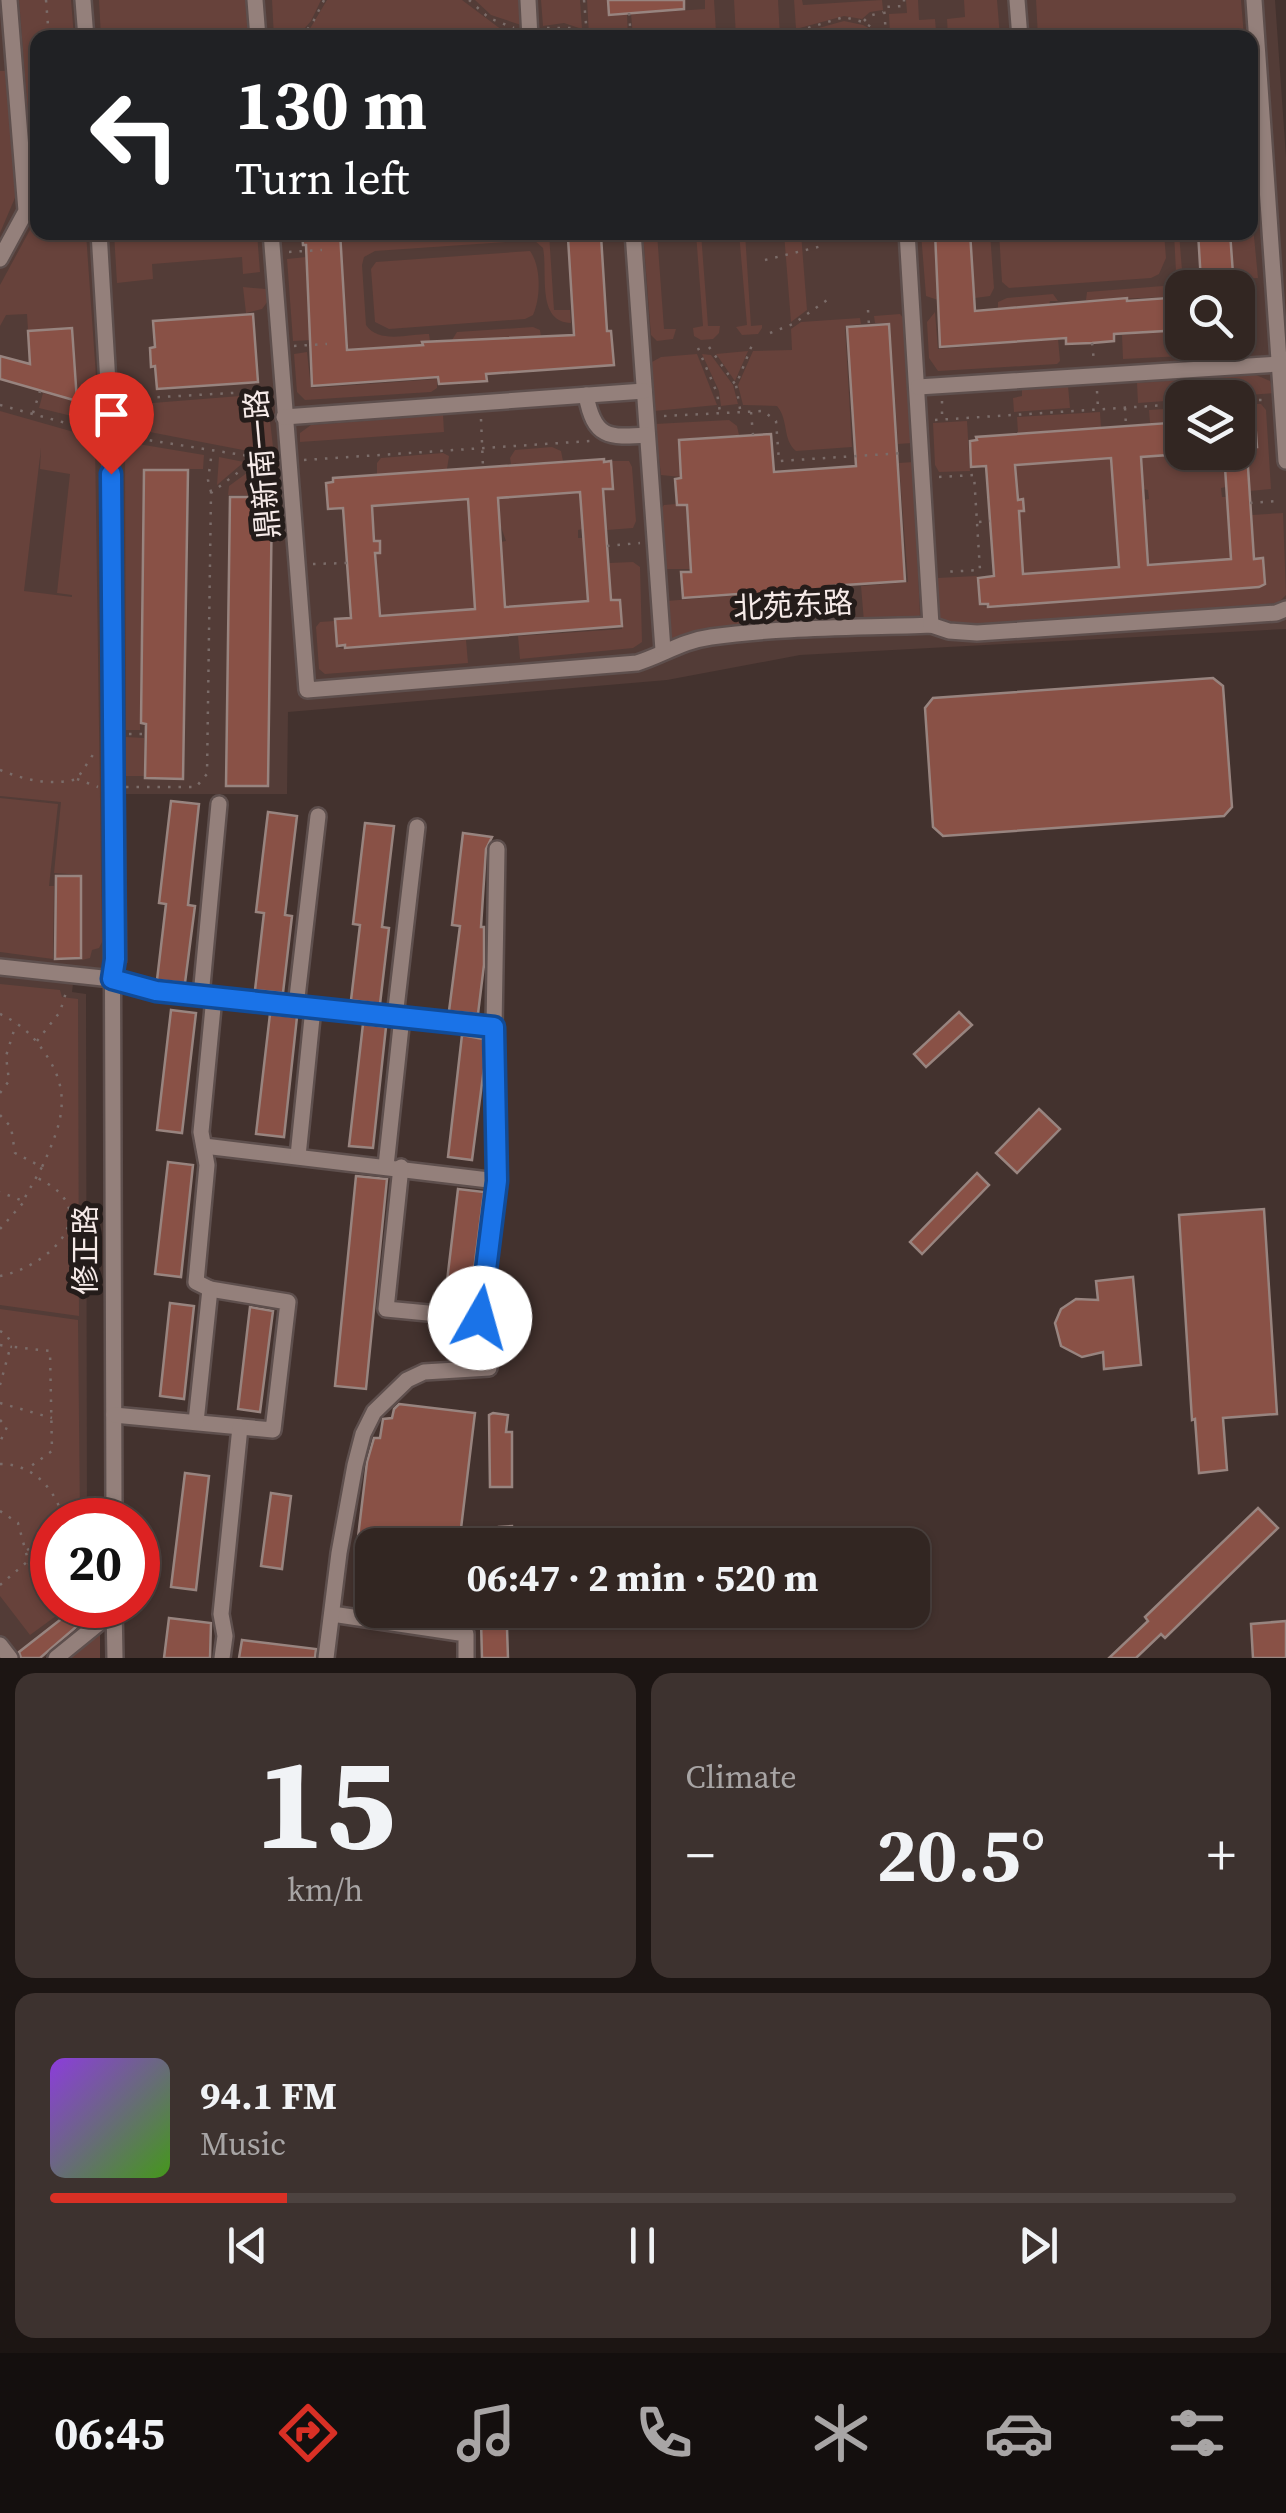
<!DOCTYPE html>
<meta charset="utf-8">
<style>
:root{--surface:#322622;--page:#3d322f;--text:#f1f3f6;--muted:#a8a5a5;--line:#4d4340;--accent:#d93025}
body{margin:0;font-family:"Source Serif 4","Noto Sans SC",serif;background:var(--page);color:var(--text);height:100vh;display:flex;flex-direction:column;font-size:38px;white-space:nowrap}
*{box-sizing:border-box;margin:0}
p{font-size:32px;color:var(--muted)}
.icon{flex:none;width:55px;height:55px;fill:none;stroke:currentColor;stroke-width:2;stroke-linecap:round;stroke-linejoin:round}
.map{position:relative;height:1658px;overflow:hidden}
.sheet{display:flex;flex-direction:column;gap:15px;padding:15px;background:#1c1513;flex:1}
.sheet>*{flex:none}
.guide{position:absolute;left:30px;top:30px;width:1228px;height:210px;border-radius:20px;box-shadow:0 2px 8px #0004,0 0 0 2px var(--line);background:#202124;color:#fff;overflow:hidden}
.tools{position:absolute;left:1165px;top:270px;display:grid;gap:20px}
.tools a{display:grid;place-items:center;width:90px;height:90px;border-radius:20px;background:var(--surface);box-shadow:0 2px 8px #0004,0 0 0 2px var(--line);font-size:50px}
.speed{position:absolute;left:30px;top:1498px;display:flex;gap:20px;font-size:50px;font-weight:700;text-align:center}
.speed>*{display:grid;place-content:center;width:130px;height:130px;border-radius:50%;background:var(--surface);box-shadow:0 2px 8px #0004,0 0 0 2px var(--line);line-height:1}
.speed .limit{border:15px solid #d22;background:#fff;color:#111}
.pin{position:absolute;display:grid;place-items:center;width:85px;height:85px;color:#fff;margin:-102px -42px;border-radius:50% 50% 50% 0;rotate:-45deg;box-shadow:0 0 10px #0007}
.pin .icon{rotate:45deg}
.me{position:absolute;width:110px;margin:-55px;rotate:7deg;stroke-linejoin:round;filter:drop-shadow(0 0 8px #0008)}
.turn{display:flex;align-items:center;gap:35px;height:210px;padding:0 40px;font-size:45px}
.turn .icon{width:130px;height:130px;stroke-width:2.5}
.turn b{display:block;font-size:70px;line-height:85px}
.big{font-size:75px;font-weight:700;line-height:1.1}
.sheet .card{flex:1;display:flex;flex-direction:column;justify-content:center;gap:15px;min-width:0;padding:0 35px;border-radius:20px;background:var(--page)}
.sheet .dial{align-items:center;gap:0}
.dial b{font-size:130px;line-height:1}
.song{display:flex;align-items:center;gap:30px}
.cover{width:120px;height:120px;border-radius:15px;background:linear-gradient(135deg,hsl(270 70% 55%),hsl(100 70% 35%))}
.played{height:10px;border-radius:5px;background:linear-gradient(90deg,var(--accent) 20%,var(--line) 20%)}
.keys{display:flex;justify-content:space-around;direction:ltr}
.heat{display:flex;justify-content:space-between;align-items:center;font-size:55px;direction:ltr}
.sheet .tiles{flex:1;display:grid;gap:15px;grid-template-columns:1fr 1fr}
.card:last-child{grid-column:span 2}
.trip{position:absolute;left:355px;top:1528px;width:575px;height:100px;border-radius:20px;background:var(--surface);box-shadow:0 2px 8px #0004,0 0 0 2px var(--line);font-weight:700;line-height:100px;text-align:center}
.dock{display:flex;height:160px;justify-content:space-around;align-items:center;background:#140f0e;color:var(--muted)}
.dock .icon{width:70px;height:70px}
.dock .on{color:var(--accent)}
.dock b{font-size:45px;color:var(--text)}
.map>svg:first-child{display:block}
.built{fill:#533c37;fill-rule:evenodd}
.green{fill:#67423b;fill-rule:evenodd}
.building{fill:#895146;stroke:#98847f;stroke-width:2.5;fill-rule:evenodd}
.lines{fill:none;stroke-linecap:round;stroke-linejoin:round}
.minor-casing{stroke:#5e4f4d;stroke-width:20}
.path{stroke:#7b6c69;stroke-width:2.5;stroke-dasharray:2.5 8;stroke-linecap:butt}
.minor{stroke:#94807b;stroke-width:15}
.route-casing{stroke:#114b97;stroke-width:25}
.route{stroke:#1a73e8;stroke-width:18}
.labels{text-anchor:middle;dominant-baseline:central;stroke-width:10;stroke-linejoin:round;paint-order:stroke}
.street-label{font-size:30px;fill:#f6eae8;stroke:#241c1a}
</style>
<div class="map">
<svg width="1286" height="1658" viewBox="0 0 1286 1658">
<rect width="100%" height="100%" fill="#43322e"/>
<path class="built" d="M0,0H1275L1286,157V629L800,655L667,680L288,712L287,794H126L128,963L106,960L101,970L75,967L72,992L86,994L87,1520H52V1605H87V1624L44,1658H0ZM38,38H1250V232H38ZM1182,288H1238V342H1182ZM1182,398H1238V452H1182Z"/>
<g class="green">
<polygon points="19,0 71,0 74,37 38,38 37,189 34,189"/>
<polygon points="99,0 248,0 250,37 101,37"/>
<polygon points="272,0 321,0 311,21 297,37 274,38"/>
<polygon points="327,0 462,0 502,30 522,33 522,37 305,37"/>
<polygon points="475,0 520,0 521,25 491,15"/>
<polygon points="541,0 580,0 582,29 564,23 543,26"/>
<polygon points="587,0 608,0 609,15 627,14 628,37 594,37 589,35"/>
<polygon points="705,0 714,0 716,32 699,37 633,37 631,14 705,9"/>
<polygon points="734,0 778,0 780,37 736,37"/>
<polygon points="794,0 802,0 803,5 882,0 883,10 870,12 862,19 844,16 796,29"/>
<polygon points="906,0 918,0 919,20 935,19 936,31 910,37 890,35 889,14 907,13"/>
<polygon points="964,0 997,0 1000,37 948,37 947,19 965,17"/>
<polygon points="1036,0 1241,0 1244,37 1038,37"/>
<polygon points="844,21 863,25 885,37 797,37 797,34"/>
<polygon points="0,71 5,71 17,193 0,233"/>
<polygon points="1250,195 1258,278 1234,279 1231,233 1250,232"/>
<polygon points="37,223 38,232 86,233 99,419 88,420 39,408 43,393 78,402 73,327 28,330 27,314 6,315 0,326 0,285 31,228"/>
<polygon points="114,233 257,233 260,272 243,274 242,257 152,264 153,279 117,283"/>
<path d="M493,233H549L554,310H570L571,323C536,322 548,273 543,248L534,240L375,251L364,257L362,265L366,325C379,344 408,334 429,334L430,341L422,342V345L348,350L341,240Z"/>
<polygon points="643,233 657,233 664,329 676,329 673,339 657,341 651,335"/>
<polygon points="696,233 701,233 708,326 720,326 719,333 713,339 701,340 694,336 693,328 703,326"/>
<polygon points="739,233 745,233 751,326 762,325 762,328 758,334 742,335 736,327 747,325"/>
<polygon points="784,233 801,233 807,310 791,322"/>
<polygon points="921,233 934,233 938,300 926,296"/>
<polygon points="970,233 990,233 994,288 990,296 975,298"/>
<polygon points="999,233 1164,233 1166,258 1159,274 1151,278 1009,288 1002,282"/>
<polygon points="1174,233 1179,233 1182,270 1198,269 1199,283 1185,282 1176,272"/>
<path d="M530,251C541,266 541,297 533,315L525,319L389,329L375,322L371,269L376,262Z"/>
<polygon points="306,257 312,340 293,341 287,259"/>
<polygon points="1163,286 1170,290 1170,297 1086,300 1087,292"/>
<polygon points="243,287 266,289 268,301 262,309 246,313"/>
<polygon points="1053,294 1058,301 1050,301 1049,305 998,308 998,302 1007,298"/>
<polygon points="935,312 938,349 1058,339 1060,361 1057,364 938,371 929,358 927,322"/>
<polygon points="900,314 905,320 912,443 898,444 890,323 875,323 874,316"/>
<path d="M860,318L861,324L845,326L852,447L796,451C782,439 789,420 777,406L743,405L738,385L753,351L792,350L791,329L801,322Z"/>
<polygon points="1238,326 1241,326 1244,353 1123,359 1122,335 1182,330 1182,342 1238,342"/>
<polygon points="533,327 540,330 541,337 452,340 457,332"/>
<polygon points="748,351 735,381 716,354"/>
<polygon points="307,352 311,388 437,379 437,388 431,392 305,400 297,392 294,354"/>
<polygon points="697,354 717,405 654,411 652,362 661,357"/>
<polygon points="702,354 711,355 733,385 738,404 721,406 719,391"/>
<polygon points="1256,375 1270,381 1274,393 1138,403 1137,383"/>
<polygon points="1068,386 1070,408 1014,412 1013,398 1022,396 1022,390"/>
<polygon points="267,394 274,456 129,428 127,405"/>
<polygon points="1255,404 1261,404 1266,410 1271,489 1250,491 1248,460 1243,460 1242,449 1257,447"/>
<polygon points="1182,408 1182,421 1150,423 1149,410"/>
<path d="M0,411L95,438L102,942L99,948L92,950L90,958L82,960V875L54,873L61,802L0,796ZM41,448L40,469L70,474L57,593L72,595V597L24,591Z"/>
<polygon points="1100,412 1101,427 1018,433 1017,417"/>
<polygon points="443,415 444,432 300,442 300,433 311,425"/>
<polygon points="729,420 737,426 739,435 678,439 681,477 661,475 655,424"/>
<polygon points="967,421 970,471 939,472 935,465 933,423"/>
<polygon points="132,443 204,455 203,469 143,469 140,730 126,730 125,450"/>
<polygon points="552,447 561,451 563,461 511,464 510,458 515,450"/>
<polygon points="443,453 449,456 447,469 377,474 377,463 381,458"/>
<polygon points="1197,453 1235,453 1235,461 1224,463 1226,487 1221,488 1222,497 1227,497 1230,548 1242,558 1142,565 1148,555 1144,500 1149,499 1148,490 1143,489 1135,457"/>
<polygon points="219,457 244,462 217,485"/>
<polygon points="1118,457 1112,467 1118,557 1125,567 1012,575 1019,511 1023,511 1023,500 1018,500 1016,476 1004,465"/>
<polygon points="612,461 629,461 632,467 636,521 633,528 607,530 604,502 598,490 614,488"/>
<polygon points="913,462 920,615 915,620 864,622 861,586 908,582 899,463"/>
<polygon points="259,464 274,467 274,496 228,495 229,486"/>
<polygon points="591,492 581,504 583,529 578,530 578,538 583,538 587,590 598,600 499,607 500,542 506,541 491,499"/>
<polygon points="474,499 468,509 475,599 481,609 368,617 379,604 375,553 380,552 380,541 375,541 373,518 361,507"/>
<polygon points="676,504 676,506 686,506 690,569 665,569 661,509 664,505"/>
<polygon points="1283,513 1286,595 1278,603 977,625 938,620 937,578 977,576 979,605 988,607 1260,588 1266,584 1264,558 1249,558 1249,548 1254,547 1252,515"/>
<polygon points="633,562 640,567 642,642 633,648 520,659 518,636 622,629 621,599 606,600 611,588 609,563"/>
<polygon points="750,594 751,602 806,598 807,624 716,630 673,640 669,635 667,601"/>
<polygon points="334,621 337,647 344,649 466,640 468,663 325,674 319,669 316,627 320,622"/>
<polygon points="126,737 144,738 144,776 126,776"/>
<polygon points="0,798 58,804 49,886 54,886 53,959 0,952"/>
<polygon points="0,984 60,990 62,997 78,999 79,1316 0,1305"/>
<polygon points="0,1309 78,1320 80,1520 52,1520 52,1605 71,1605 30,1635 0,1596"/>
<polygon points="100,1628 100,1658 63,1658"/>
</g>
<g class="building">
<polygon points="608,0 684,0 684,9 609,15"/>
<polygon points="302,232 340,232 347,350 423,345 422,342 574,335 568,238 601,236 607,331 611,331 614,365 486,374 487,381 439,384 438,377 312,386 306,245 303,245"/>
<polygon points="935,232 970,232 975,311 1127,298 1127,301 1182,297 1182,330 1114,334 1114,341 1092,343 1066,344 1066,338 940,347"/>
<polygon points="1198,232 1230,232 1234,288 1209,288 1208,282 1201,282"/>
<polygon points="253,314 258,382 157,389 155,366 151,367 150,348 155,347 153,321"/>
<polygon points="889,324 905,581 831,586 831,595 804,597 803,590 778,591 778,599 751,601 751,593 683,598 681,572 691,572 687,505 677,505 675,479 681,478 679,440 771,434 774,472 856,466 847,327"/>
<polygon points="72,328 77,401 0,379 0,356 30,364 28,331"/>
<polygon points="1255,420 1257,447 1238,448 1238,421"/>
<path d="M1182,422V454L1141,457L1148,565L1231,559L1224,452H1247L1254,559L1263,558L1265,584L1259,587L988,607V604H980L978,578L994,576L986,466L971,467L970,441L977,440L976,437ZM1111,458L1119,567L1023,574L1019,511H1024L1023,499L1018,500L1015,465Z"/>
<path d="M604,459V462L611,461L613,489H603L611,600H620L622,626L345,648V645L337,646L335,619L351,618L343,508L328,509L326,483L333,482V478ZM580,492L588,601L505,607L498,498ZM468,499L475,609L380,616L375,553H380V541H374L372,506Z"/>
<polygon points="144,470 188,470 183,779 145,778 146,724 141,723"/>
<polygon points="230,497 272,497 268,786 226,786"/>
<polygon points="1213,678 1223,686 1232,807 1224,816 943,836 933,827 925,708 933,698"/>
<polygon points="171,801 199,804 188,905 195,906 185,983 157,980 166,904 159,903"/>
<polygon points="268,812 297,816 285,915 292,916 283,993 255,990 264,913 256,912"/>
<polygon points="365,823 394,826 382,927 389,928 380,1004 351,1000 360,925 353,924"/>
<polygon points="463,833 492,837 486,849 481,927 484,927 484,965 478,1014 449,1011 460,926 452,925"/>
<polygon points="56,876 81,876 81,958 55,959"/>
<polygon points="171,1010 196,1013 182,1133 157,1130"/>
<polygon points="959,1012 972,1025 926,1067 914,1054"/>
<polygon points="270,1014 297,1017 284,1137 256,1134"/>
<polygon points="363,1024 386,1027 373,1148 349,1146"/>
<polygon points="462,1035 483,1039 484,1068 472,1160 448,1157"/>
<polygon points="1039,1109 1060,1129 1017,1173 996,1153"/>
<polygon points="168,1162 193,1165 181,1277 155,1274"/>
<polygon points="977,1173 989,1185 922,1254 910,1242"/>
<polygon points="356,1176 387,1179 366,1389 335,1386"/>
<polygon points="458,1189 484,1192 470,1301 445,1298"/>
<polygon points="1264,1209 1277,1414 1223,1418 1227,1470 1199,1473 1195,1419 1192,1420 1179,1215"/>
<polygon points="1133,1277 1141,1365 1104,1369 1103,1352 1082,1357 1061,1346 1055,1323 1061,1309 1076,1299 1098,1300 1096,1281"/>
<polygon points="170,1303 194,1306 184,1399 160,1396"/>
<polygon points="250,1307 273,1311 260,1412 238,1409"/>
<polygon points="399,1404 475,1413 459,1545 372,1545 372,1564 355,1562 367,1462 374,1438 380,1438 383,1419 392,1418 394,1409"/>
<polygon points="493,1413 508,1415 506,1432 512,1432 512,1487 490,1487 489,1415"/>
<polygon points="185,1473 209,1476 196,1590 171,1587"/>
<polygon points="271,1493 291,1496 282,1569 261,1566"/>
<polygon points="1258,1508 1278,1528 1165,1638 1161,1634 1136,1658 1109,1658 1148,1621 1145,1617"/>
<polygon points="512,1526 513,1545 500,1545 499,1527"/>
<polygon points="365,1564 372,1564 372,1604 360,1603"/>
<polygon points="74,1609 83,1621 40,1658 21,1658 19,1652"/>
<polygon points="452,1610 503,1610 501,1628 507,1628 508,1658 482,1658 481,1621 452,1618"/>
<polygon points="169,1618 211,1623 210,1658 164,1658"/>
<polygon points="1286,1621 1286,1658 1253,1658 1251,1624"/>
<polygon points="242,1640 316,1649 315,1658 239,1658"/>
</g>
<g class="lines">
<defs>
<g id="minor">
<polyline points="83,0 86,38"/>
<polyline points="255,0 258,38"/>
<polyline points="528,0 530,38"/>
<polyline points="1017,0 1020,38"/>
<polyline points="1254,0 1286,461"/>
<polyline points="99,232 111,434 114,1520"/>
<path d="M271,232L307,690L637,663C663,655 682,641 711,637C781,627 860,628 931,625L949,631L977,633L1276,613L1286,609"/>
<polyline points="633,232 663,650"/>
<polyline points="907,232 931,625"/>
<polyline points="0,259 26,211 9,0"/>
<polyline points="918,387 1279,364"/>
<path d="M586,395C594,438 608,438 647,435"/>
<polyline points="284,417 644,391"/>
<polyline points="0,967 112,979 156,991 494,1027"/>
<polyline points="201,996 219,804"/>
<polyline points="296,1006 318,816"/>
<polyline points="395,1017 417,827"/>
<polyline points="204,1146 497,1181"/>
<polyline points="298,1156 313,1008"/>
<polyline points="386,1166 402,1017"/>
<polyline points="401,1167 386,1309 480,1318 497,1181 494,1027 497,849"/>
<polyline points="114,1415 273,1430 288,1302 210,1289"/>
<polyline points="196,1422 210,1289 196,1282 207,1165 201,1132 214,997"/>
<polyline points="114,1607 115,1658"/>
<polyline points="332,1614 466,1634 466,1658"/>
<polyline points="0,1645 10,1658"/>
<polyline points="56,1658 114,1611"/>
<polyline points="222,1658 225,1636 221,1614 240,1427"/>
<polyline points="326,1658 339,1553 355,1465 363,1434 374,1412 407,1380 424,1372 489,1368"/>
</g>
</defs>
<use href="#minor" class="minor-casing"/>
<g class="path">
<polyline points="46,0 49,38"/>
<polyline points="469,0 489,18 514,28"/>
<polyline points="584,0 587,36"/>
<polyline points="629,13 631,38"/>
<polyline points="864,21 869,16 883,12"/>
<polyline points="547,28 571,28 589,38"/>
<polyline points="788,34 844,17 863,22 890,38"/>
<polyline points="886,35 884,7 904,6 904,0"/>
<polyline points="301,38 313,22 324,0"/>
<polyline points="706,38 727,34"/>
<polyline points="919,38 942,31"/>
<polyline points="289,252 322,250"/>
<polyline points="765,260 826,245"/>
<polyline points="868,310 869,325"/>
<polyline points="770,333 793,324 830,298"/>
<polyline points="1092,343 1094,361"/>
<polyline points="294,346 327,344"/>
<polyline points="709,347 735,384"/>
<polyline points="698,348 717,393 720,412"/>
<polyline points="1097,391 1098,408"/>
<polyline points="126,399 267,391"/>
<polyline points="1238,400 1266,400"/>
<polyline points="942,401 942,418"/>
<polyline points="0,405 95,431"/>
<polyline points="1125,408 1126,426"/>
<polyline points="740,409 736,385 752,345"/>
<polyline points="751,412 753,435"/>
<polyline points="33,413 40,391"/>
<polyline points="664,416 763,411 776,421 779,461 904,453"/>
<polyline points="481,419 483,467"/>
<polyline points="935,420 1182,404"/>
<polyline points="129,437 274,460"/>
<polyline points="304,460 590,441"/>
<polyline points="939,477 974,475 980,570 943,572"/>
<polyline points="211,492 208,480 212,451"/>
<polyline points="1250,503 1278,501"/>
<polyline points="979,522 990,521"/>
<polyline points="607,546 640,543"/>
<polyline points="313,564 347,563"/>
<polyline points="129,734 146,734"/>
<path d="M0,770C25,780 50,786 77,779L96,750"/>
<polyline points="77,779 98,787"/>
<polyline points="126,787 196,787 207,774 211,493 257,458"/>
<path d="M0,1014C16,1021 32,1034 42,1049C74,1092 62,1123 42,1167"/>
<polyline points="37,1041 60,1012 67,989"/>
<polyline points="0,1093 9,1081 6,1056 16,1024"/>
<polyline points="0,1115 11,1127 15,1153 42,1167 23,1201 0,1192"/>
<polyline points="0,1229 23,1203"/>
<path d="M0,1276C51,1266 107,1210 37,1178"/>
<polyline points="0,1331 6,1334 13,1346"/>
<polyline points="0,1345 12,1347"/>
<polyline points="0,1385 9,1352 14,1347 50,1351 52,1451 27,1469"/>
<polyline points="0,1403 52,1418"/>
<polyline points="0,1420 7,1427 0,1442"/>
<path d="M0,1464C34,1464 55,1489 64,1520"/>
<polyline points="0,1511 18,1523 35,1586 38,1593 52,1600"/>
<polyline points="27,1550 52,1537"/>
<polyline points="0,1585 28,1561"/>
</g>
<use href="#minor" class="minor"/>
</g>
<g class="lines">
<defs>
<polyline id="route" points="111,474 115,959 112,979 156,991 494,1027 497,1181 480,1318"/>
</defs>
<use href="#route" class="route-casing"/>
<use href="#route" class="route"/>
</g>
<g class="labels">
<g class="street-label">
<text transform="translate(262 464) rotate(-95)">鼎新南一路</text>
<text transform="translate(793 605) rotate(-3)">北苑东路</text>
<text transform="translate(85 1250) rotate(-90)">修正路</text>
</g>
</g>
</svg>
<div class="tools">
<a><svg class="icon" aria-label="search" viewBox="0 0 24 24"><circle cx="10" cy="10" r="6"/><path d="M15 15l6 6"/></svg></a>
<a><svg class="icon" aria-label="layers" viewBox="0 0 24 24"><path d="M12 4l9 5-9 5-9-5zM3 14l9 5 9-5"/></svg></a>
</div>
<div class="speed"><div class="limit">20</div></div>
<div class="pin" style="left:111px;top:474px;background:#d93025"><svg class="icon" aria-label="arrive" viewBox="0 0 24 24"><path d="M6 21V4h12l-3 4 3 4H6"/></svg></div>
<svg class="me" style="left:480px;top:1318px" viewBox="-20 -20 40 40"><circle r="19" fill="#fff"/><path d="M0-13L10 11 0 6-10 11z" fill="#1a73e8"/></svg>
<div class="trip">06:47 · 2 min · 520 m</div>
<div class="guide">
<div class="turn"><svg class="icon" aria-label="left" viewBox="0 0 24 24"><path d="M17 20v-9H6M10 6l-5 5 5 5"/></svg><div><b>130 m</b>Turn left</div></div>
</div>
</div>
<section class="sheet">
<div class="tiles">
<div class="card dial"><b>15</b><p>km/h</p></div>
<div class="card"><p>Climate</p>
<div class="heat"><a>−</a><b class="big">20.5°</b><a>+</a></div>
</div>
<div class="card">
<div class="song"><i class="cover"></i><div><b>94.1 FM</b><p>Music</p></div></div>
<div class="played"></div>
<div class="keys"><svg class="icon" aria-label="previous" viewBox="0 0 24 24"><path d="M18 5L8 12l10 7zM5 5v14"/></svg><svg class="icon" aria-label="pause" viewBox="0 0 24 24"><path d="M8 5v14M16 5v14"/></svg><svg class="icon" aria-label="next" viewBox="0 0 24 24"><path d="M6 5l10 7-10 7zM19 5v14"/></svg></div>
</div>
</div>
</section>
<nav class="dock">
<b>06:45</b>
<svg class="icon on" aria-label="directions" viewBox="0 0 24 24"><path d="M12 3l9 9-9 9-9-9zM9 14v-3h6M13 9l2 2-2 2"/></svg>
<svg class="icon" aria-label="music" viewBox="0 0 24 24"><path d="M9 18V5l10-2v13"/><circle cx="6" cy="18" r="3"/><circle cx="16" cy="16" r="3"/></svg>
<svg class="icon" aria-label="phone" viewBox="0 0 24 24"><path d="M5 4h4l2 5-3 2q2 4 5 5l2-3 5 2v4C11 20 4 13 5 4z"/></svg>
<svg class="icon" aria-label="climate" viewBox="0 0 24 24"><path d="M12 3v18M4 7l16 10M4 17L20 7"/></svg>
<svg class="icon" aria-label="car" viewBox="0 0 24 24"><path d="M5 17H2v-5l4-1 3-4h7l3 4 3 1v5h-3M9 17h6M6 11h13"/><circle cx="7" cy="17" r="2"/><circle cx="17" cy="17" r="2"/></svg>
<svg class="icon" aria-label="filters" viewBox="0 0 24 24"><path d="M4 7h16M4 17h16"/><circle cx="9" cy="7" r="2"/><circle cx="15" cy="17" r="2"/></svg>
</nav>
